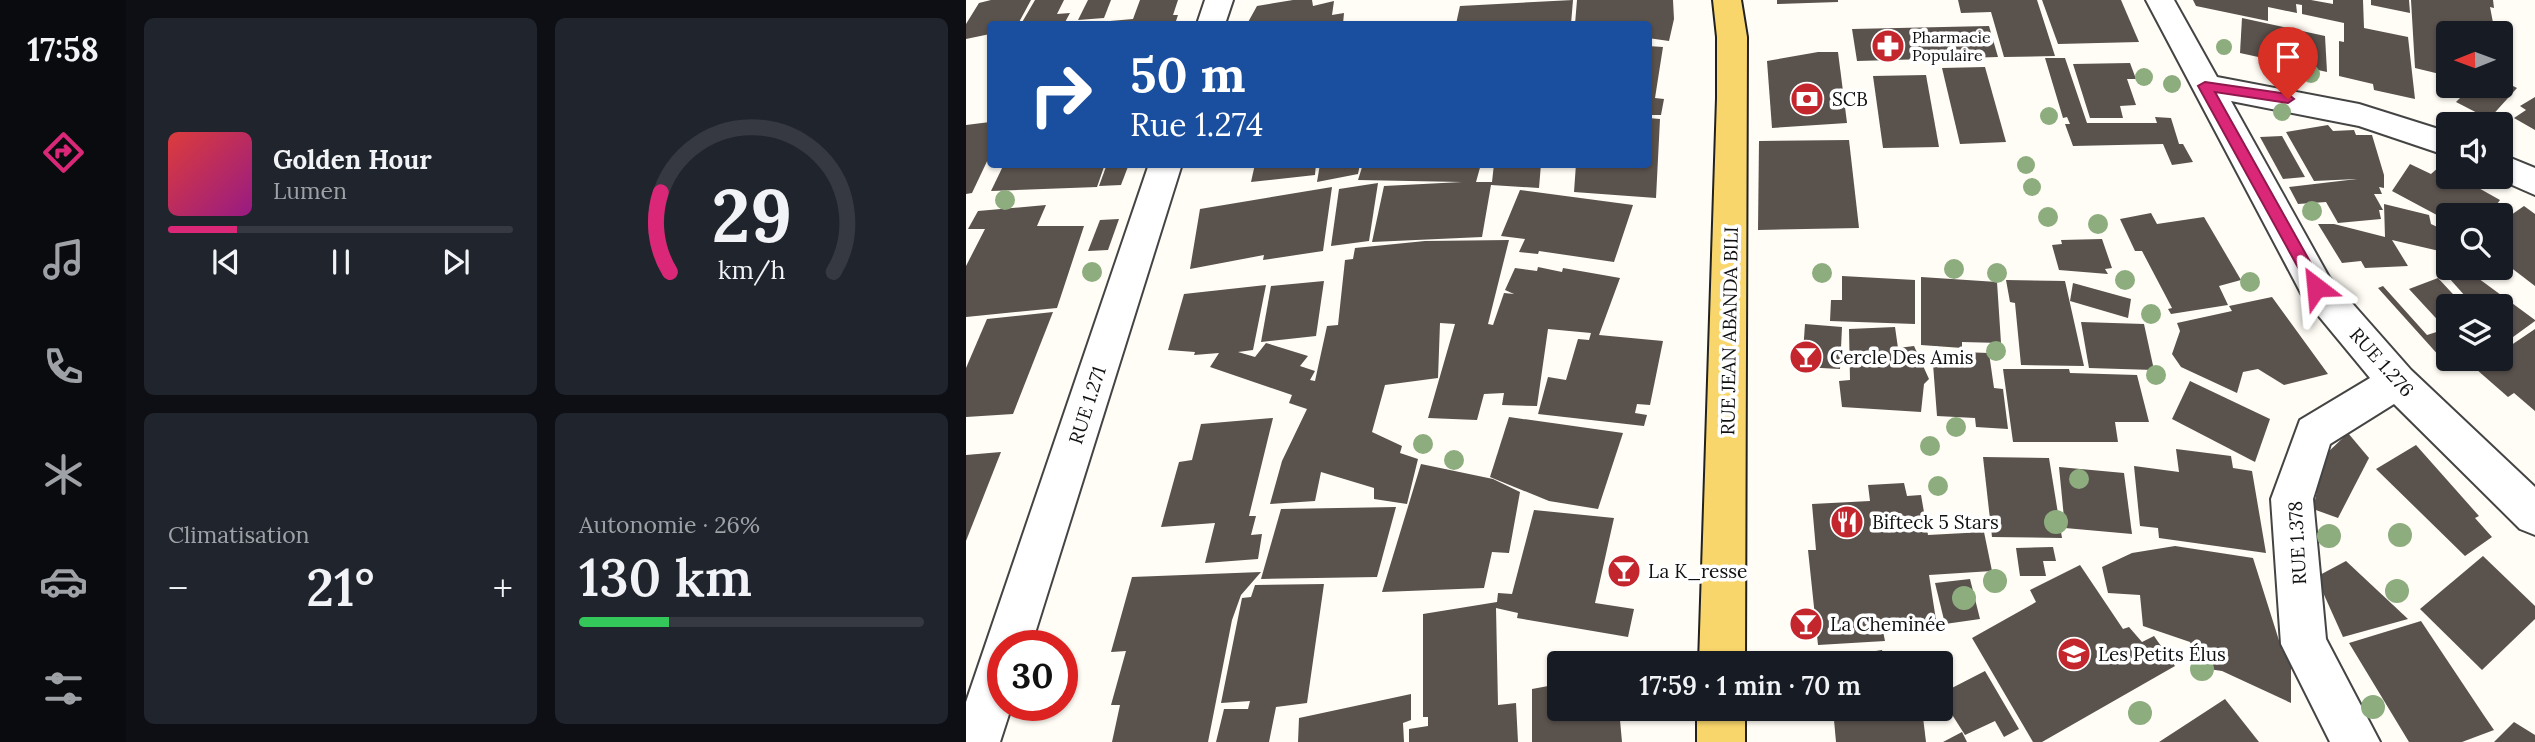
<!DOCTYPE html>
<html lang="fr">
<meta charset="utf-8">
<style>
:root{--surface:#171b24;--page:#20242c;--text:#f1f3f6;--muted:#9ea1a6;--line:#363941;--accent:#db2777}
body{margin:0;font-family:Lora,serif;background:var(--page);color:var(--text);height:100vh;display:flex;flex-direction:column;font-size:26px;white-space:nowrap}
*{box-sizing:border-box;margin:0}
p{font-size:23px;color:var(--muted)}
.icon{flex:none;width:38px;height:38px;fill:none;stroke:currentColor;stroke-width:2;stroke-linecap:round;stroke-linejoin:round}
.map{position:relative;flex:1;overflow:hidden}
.details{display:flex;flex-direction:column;gap:18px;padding:18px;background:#0d0f14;width:840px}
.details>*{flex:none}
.top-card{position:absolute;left:21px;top:21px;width:665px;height:147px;border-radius:7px;box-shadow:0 2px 5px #0004;background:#1a4fa0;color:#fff;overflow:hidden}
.needle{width:46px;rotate:269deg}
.buttons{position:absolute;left:1470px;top:21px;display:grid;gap:14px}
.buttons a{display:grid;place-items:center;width:77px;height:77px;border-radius:7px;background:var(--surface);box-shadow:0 2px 5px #0004;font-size:35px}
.speed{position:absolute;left:21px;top:630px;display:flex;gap:14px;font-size:35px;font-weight:700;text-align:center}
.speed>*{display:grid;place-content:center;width:91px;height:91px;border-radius:50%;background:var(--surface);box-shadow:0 2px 5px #0004;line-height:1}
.speed .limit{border:10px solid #d22;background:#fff;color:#111}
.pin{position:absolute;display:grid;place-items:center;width:60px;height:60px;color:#fff;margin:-72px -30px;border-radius:50% 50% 50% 0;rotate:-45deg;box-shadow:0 0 7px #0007}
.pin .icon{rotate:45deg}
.me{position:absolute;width:77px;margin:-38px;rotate:331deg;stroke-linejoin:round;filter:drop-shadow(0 0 5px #0008)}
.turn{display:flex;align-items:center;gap:24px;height:147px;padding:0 28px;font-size:32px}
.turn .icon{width:91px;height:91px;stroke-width:2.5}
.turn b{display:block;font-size:49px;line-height:60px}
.big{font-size:52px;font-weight:600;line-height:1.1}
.details .card{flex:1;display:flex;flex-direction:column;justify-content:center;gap:10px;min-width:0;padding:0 24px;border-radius:10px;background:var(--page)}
.details .dial{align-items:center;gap:0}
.dial svg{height:182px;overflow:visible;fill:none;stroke:var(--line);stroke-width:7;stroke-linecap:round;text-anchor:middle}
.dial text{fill:var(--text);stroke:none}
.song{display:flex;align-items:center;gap:21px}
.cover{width:84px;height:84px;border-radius:10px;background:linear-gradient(135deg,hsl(0 70% 55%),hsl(310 70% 35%))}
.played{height:7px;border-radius:4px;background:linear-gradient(90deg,var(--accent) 20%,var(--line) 20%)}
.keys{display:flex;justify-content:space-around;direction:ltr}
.heat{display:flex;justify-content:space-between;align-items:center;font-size:38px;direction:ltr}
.charge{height:10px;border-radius:5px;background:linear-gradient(90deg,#34c759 26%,var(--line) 0)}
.details .tiles{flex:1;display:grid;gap:18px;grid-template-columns:repeat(2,1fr)}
.trip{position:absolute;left:581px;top:651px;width:406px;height:70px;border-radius:7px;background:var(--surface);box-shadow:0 2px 5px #0004;font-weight:600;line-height:70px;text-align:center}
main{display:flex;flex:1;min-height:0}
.tabs{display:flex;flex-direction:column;width:126px;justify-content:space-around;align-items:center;background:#090b0e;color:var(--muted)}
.tabs .icon{width:49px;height:49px}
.tabs .selected{color:var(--accent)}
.tabs b{font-size:32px;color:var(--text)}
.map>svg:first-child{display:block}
.building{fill:#5a524d}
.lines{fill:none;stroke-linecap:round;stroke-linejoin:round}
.minor-casing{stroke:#444;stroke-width:4}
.major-casing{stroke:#222;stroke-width:4}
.minor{fill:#fff;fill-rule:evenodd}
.major{fill:#f9d66b;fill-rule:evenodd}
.tree{fill:#8dad7f}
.route{fill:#db2777;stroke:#8e194d;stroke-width:2}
.labels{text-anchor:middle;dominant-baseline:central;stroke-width:7;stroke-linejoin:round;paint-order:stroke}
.far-poi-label{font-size:16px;fill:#111;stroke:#fff;text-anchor:start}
.poi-label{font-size:19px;fill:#111;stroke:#fff;text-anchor:start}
.street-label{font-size:19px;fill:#111;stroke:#fff}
</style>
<main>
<nav class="tabs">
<b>17:58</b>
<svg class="icon selected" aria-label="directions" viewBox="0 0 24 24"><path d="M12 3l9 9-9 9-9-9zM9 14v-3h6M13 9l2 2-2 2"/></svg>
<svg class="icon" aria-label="music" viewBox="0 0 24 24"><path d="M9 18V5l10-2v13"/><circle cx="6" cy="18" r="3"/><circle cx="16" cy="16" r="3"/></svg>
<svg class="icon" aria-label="phone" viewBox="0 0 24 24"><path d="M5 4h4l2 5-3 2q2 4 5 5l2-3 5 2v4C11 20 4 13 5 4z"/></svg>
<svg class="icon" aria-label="climate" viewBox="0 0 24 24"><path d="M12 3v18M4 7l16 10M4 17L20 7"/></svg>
<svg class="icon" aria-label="car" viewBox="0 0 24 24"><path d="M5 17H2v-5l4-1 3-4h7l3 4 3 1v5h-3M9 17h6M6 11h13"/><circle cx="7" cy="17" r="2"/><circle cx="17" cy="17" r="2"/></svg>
<svg class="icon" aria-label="filters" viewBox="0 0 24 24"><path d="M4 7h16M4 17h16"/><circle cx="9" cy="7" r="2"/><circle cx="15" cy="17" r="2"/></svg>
</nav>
<section class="details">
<div class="tiles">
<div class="card">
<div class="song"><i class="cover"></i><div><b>Golden Hour</b><p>Lumen</p></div></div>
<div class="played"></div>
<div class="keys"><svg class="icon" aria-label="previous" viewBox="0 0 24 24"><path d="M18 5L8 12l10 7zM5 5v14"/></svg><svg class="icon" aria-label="pause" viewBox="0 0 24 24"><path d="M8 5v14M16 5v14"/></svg><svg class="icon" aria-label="next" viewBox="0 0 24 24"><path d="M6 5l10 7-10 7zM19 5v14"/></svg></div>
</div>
<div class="card dial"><svg viewBox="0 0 100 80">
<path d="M14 69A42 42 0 1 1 86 69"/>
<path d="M14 69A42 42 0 0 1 10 34" stroke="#db2777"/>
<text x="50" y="56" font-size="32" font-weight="700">29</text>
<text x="50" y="72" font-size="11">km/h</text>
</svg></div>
<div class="card"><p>Climatisation</p>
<div class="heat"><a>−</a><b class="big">21°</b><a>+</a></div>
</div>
<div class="card"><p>Autonomie · 26%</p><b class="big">130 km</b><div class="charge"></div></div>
</div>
</section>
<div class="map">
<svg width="1569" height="742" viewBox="0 0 1569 742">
<rect width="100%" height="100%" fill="#fffdf5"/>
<g class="building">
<polygon points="25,0 65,0 52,24 24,24 24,34 0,39 0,24 13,3"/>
<polygon points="69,0 98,0 91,14 104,13 98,24 55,24"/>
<polygon points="122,0 145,0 138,18 112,20"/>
<polygon points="174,0 212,0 207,15 212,15 209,24 142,24 144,21 167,19"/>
<polygon points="327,0 346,0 347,6 368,1 366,15 378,13 377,24 281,24 291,6"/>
<polygon points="607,0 605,24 490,24 494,6"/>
<polygon points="611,0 707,0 708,19 703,41 682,38 682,24 609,24"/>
<polygon points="811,0 872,0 872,2 811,4"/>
<polygon points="992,0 1071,0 1089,56 1038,57 1025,12 995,13"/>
<polygon points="1076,0 1155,0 1173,42 1092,44"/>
<polygon points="1227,0 1345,0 1367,4 1367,0 1397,0 1398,28 1442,37 1449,99 1408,90 1407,84 1373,76 1373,41 1378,42 1378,23 1336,14 1336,5 1330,4 1331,13 1302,7 1302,21 1230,6"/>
<polygon points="1405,0 1443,0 1444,13 1405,5"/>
<polygon points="1445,0 1527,0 1528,8 1524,7 1529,33 1482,33 1482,76 1449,68"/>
<polygon points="1276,18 1359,36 1361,72 1274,53"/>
<polygon points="1023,26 1032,57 891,61 886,29"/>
<polygon points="682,46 697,47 689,98 698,99 695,115 682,115"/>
<polygon points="852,52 872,52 881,123 806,128 801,61"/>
<polygon points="1079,58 1099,58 1121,123 1191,123 1189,117 1205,118 1213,144 1217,144 1227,162 1206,165 1197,144 1107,146 1099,124 1104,124 1101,117 1097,118"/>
<polygon points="1164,63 1170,79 1161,79 1170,105 1154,106 1157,118 1124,118 1107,64"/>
<polygon points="1019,67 1040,142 994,144 976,68"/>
<polygon points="960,75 973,147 917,148 907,76"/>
<polygon points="1535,80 1551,88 1523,119 1490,102 1506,86 1535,86"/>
<polygon points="1569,97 1569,130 1548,118 1560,110 1554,106"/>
<polygon points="682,118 694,119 690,198 608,192 610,164 682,164"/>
<polygon points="24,122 24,155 6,193 0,194 0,125"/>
<polygon points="1362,125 1367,131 1388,130 1390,135 1406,135 1418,175 1418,188 1413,187 1416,194 1408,194 1417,210 1413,210 1415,219 1372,223 1360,202 1332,204 1323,187 1391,179 1348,181 1320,132"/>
<polygon points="1316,136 1339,177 1317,179 1294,137"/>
<polygon points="883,140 893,228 792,230 793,141"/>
<polygon points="38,164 139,164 131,187 25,191"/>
<polygon points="141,164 163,164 155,185 133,186"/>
<polygon points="289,164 350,164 349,175 285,182"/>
<polygon points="354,164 394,164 392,174 351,182"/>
<polygon points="397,164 515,164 510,182 526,182 528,164 575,164 573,188 525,185 516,237 406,242 418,186 496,182 392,180"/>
<polygon points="1444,164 1465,174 1473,167 1482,171 1482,177 1493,177 1534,200 1523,215 1482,215 1482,221 1426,191"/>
<polygon points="412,183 403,241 365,246 373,189"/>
<polygon points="366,187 357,251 297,260 298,255 224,269 234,209"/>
<polygon points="554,190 667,205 648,262 573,251 572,254 553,252 559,239 535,236"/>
<polygon points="1418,204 1463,215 1465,224 1482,232 1482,253 1426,240 1442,266 1399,268 1395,261 1376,263 1352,224 1368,224 1419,237"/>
<polygon points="80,205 71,226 118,226 91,308 0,317 0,266 19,229 2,229 12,211"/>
<polygon points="1558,206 1569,214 1569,286 1535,260 1535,222"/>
<polygon points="1185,213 1191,224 1238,217 1275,280 1253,286 1262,305 1205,314 1202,309 1206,308 1176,251 1169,251 1154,219"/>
<polygon points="153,219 142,250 122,251 134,220"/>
<polygon points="1136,239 1146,268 1139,269 1142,274 1093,270 1086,245 1096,244 1095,240"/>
<polygon points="543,240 522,324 527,325 538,293 548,294 539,290 549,268 571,271 572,267 596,272 597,268 654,278 633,335 697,341 684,405 671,404 669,413 681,415 678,426 572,414 582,377 600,380 612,339 623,340 625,333 582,329 571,406 536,405 538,393 518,394 511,420 462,418 489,324 474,323 472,378 419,385 406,432 436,446 434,453 452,459 441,504 408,499 408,488 355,472 349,501 304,504 316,461 341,409 323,403 326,395 244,367 253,353 228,355 229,352 202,350 218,294 300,285 287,350 272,352 289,357 300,343 342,356 334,366 349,371 344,380 349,381 361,326 372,325 379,260 387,259 389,248 459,241"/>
<polygon points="1501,270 1569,320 1569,321 1536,345 1535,306 1508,306 1483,278"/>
<polygon points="876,276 949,280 949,324 864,321 865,300 876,300"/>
<polygon points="955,277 1031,282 1035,343 996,342 996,348 955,345"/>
<polygon points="1472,278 1498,306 1482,306 1482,359 1508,359 1484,368 1412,288 1417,286 1461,335 1480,329 1443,289"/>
<polygon points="1040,280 1099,281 1118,366 1055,365 1049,303 1044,302"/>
<polygon points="358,281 350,336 295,342 305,286"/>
<polygon points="1107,283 1165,299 1162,318 1104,301"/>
<polygon points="1306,297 1362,374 1318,385 1292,369 1277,372 1271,393 1215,367 1206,354 1214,331 1211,323 1266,311 1263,306"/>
<polygon points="87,312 47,414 0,417 0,368 21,319"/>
<polygon points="1115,322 1178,324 1188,370 1123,368"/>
<polygon points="839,324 876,327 874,369 836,367"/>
<polygon points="929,327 932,348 948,346 963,379 958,384 955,412 876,407 873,381 884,380 883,329"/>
<polygon points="1569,329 1569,411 1548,393 1542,397 1510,369 1526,359 1535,359 1535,352"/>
<polygon points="966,351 1023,353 1028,388 1037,389 1042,429 1010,427 1009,418 971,416"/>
<polygon points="1037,369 1103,369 1104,373 1171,375 1183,422 1149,422 1152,442 1047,442"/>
<polygon points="1224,381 1304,419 1289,462 1206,419"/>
<polygon points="543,417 657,433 632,509 583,501 524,477"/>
<polygon points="307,418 283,516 290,516 285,535 296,534 292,559 239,563 249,523 195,527 213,462 226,460 235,424"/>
<polygon points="1382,433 1403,458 1372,518 1347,509 1359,455"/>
<polygon points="1450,445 1513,516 1509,518 1526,537 1499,556 1410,469"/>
<polygon points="1210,449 1265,456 1267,468 1286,471 1300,553 1193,538 1192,528 1174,526 1168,466 1213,472"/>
<polygon points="35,452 0,541 0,455"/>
<polygon points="1017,457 1083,458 1096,538 1026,537"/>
<polygon points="455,464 527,479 554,492 543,553 526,552 518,588 416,592"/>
<polygon points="1093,467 1158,473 1166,534 1099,528"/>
<polygon points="938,483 941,496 955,495 962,535 1018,532 1026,571 963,575 970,620 954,621 955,629 917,631 919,641 852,645 842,550 850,550 846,504 904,501 902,485"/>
<polygon points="430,507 411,577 295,579 315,509"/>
<polygon points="568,510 648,518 629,603 668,609 662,637 551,618 552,613 530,608 532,705 550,703 552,742 443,742 443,729 462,726 462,717 457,717 457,614 531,602 532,593 546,594"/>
<polygon points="1209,546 1287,558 1316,650 1325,657 1325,703 1256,671 1236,668 1224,642 1177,626 1174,595 1142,593 1136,567 1166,553"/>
<polygon points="1087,547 1090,561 1077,561 1080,576 1054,576 1050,548"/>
<polygon points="1517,556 1569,606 1569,619 1516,670 1454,609"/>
<polygon points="1380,561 1442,619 1377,637 1350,577"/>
<polygon points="1114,565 1157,629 1163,627 1176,642 1188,636 1209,666 1076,742 1067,742 1006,638 1070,602 1064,590"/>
<polygon points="295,572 275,595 266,620 242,742 146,742 154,705 145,705 160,651 145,652 166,577"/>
<polygon points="1004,579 1014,619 979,624 969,583"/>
<polygon points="358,584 341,703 310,707 303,742 250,742 258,709 282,709 284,701 255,703 276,598 285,597 289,585"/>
<polygon points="1455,621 1519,717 1528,730 1496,742 1443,742 1383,643"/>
<polygon points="916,650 919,663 862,663 861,659"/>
<polygon points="1019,671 1053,729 1038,737 1029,721 999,735 978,702 980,691"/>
<polygon points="593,684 593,709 653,709 656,742 566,742 566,689"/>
<polygon points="445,694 445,720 437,723 438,742 332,742 333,718"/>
<polygon points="1259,699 1293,742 1193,742"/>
<polygon points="867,709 956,709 960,742 870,742"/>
<polygon points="1548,722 1569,735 1569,742 1528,742"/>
<polygon points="996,732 1001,742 977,742"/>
</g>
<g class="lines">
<defs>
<g id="minor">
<polygon points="239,0 267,0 259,24 231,24"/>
<polygon points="1180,0 1208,0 1251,77 1393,104 1482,132 1482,156 1393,126 1265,101 1363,277 1445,370 1569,487 1569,535 1554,529 1428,404 1364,444 1347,499 1360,639 1414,742 1364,742 1315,644 1305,499 1334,420 1404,378 1337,297"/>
<polygon points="1535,154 1569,168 1569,195 1528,177 1535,177"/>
<polygon points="183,164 216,164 65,646 37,646 37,705 46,705 34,742 0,742 0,702"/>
</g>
<g id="major">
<polygon points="747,0 775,0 781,37 779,663 733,663 751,98 751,37"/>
<rect x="731" y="709" width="48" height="33"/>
</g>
</defs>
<use href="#minor" class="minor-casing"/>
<use href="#major" class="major-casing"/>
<use href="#minor" class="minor"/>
<use href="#major" class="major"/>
</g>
<g class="tree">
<circle cx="1258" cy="47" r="8"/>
<circle cx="1345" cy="74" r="9"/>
<circle cx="1178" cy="77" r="9"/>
<circle cx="1206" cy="84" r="9"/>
<circle cx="1316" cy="112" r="9"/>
<circle cx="1083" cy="116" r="9"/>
<circle cx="1060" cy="165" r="9"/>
<circle cx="1066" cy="187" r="9"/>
<circle cx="39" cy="200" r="10"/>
<circle cx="1346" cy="211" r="10"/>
<circle cx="1082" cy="217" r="10"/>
<circle cx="1132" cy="224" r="10"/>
<circle cx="988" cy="269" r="10"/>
<circle cx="126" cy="272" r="10"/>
<circle cx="856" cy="273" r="10"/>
<circle cx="1031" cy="273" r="10"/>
<circle cx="1159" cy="280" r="10"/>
<circle cx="1284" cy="282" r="10"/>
<circle cx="1185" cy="314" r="10"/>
<circle cx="1030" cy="351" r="10"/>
<circle cx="1190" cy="375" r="10"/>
<circle cx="990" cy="427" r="10"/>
<circle cx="457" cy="444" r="10"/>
<circle cx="964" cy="446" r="10"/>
<circle cx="488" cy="460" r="10"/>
<circle cx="1113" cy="479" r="10"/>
<circle cx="972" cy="486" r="10"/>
<circle cx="1090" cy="522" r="12"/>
<circle cx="1434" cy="535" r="12"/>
<circle cx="1363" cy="536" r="12"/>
<circle cx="1029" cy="581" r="12"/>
<circle cx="1431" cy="591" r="12"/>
<circle cx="998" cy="598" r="12"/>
<circle cx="1236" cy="669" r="12"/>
<circle cx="1407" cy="707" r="12"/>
<circle cx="1174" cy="713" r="12"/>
</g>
<polygon class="route" points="1239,82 1322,94 1328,99 1322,103 1249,92 1356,283 1356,291 1345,291 1232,86"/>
<defs>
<symbol id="pharmacy-disc" viewBox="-11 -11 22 22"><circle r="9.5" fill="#c4262e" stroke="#fff"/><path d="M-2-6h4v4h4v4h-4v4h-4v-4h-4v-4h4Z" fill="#fff"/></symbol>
<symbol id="bank-disc" viewBox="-11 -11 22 22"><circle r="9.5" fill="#c4262e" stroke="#fff"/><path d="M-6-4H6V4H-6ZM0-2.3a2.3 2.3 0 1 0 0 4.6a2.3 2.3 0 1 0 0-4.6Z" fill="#fff"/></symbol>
<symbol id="bar-disc" viewBox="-11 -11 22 22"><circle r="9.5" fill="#c4262e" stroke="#fff"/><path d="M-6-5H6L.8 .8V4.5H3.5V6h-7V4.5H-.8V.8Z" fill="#fff"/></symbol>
<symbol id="restaurant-disc" viewBox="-11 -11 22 22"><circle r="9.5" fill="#c4262e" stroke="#fff"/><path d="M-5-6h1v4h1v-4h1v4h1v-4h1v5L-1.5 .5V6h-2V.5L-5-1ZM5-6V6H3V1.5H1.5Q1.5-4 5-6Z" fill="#fff"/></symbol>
<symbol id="school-disc" viewBox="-11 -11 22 22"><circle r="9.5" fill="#c4262e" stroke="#fff"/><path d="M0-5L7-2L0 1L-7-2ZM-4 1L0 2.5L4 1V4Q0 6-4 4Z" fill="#fff"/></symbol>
</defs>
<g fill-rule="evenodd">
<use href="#pharmacy-disc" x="903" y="27" width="38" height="38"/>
<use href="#bank-disc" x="822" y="80" width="38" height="38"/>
<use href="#bar-disc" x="821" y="338" width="38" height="38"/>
<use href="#restaurant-disc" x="862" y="503" width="38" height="38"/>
<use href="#bar-disc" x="639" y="552" width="38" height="38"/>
<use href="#bar-disc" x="821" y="605" width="38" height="38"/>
<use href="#school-disc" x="1089" y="635" width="38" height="38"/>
</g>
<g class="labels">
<g class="far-poi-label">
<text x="946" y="37">Pharmacie<tspan x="946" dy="18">Populaire</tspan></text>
</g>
<g class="poi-label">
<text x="866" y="99">SCB</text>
<text x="864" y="357">Cercle Des Amis</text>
<text x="906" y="522">Bifteck 5 Stars</text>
<text x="682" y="571">La K_resse</text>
<text x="864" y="624">La Cheminée</text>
<text x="1132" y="654">Les Petits Élus</text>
</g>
<g class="street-label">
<text transform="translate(763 331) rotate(-89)">RUE JEAN ABANDA BILI</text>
<text transform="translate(1416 362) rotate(48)">RUE 1.276</text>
<text transform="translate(121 405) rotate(-72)">RUE 1.271</text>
<text transform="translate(1331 543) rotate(-93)">RUE 1.378</text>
</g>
</g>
</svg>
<div class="buttons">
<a><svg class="needle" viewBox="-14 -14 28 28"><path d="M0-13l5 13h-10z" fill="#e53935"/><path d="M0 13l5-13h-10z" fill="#9ea1a6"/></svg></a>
<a><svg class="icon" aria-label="sound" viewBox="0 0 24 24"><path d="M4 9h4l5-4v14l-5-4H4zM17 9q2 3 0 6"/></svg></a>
<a><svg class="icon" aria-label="search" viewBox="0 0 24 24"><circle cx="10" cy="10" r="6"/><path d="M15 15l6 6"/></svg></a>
<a><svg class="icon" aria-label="layers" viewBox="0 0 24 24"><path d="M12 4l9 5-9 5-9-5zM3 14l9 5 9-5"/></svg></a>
</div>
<div class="speed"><div class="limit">30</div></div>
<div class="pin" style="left:1322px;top:99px;background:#d93025"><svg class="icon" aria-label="arrive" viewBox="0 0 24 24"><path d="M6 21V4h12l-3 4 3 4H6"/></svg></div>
<svg class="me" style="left:1350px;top:287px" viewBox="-20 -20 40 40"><path d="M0-17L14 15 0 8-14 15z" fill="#db2777" stroke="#fff" stroke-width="4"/></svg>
<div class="trip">17:59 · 1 min · 70 m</div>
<div class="top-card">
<div class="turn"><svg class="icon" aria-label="right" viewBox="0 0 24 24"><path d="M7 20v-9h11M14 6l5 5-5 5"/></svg><div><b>50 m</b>Rue 1.274</div></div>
</div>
</div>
</main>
